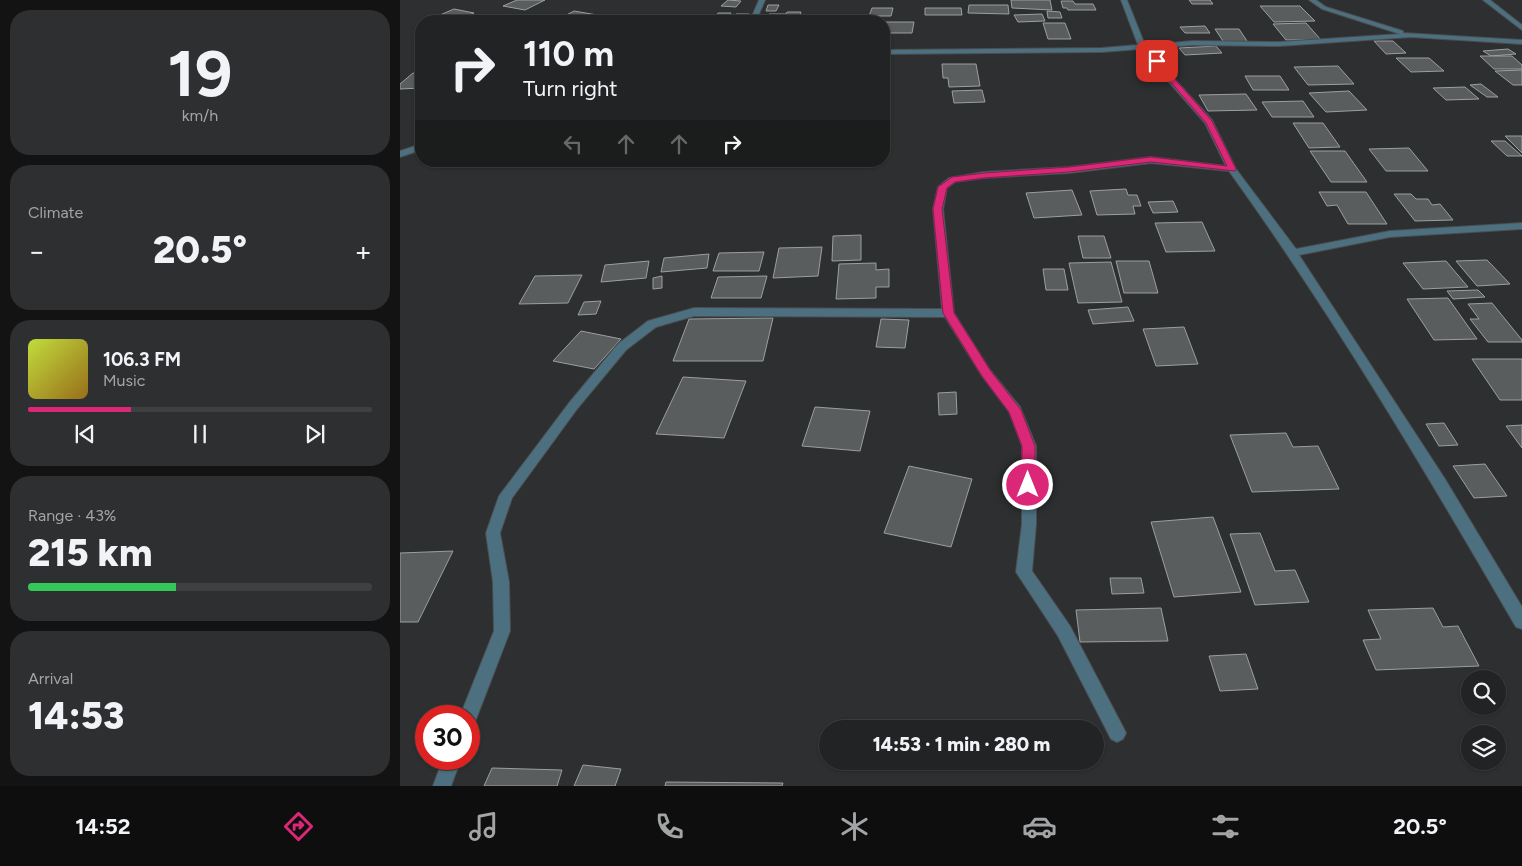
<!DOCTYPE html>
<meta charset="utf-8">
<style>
:root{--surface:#222324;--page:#2e2f31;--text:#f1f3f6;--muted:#a2a4a6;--line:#3f4041;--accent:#db2777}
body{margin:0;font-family:Figtree,sans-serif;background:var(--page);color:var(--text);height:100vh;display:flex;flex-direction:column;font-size:19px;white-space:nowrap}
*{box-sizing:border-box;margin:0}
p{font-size:16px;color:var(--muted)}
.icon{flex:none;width:28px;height:28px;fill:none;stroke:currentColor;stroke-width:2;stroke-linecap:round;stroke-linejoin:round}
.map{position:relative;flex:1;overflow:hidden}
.sheet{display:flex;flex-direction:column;gap:10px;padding:10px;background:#131314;width:400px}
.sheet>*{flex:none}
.guide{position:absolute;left:15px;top:15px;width:475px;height:152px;border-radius:20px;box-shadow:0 1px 4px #0004,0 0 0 1px var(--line);background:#222324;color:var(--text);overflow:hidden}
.buttons{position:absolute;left:1061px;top:670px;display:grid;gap:10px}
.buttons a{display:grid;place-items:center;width:45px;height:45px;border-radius:50%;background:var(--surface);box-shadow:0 1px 4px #0004,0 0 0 1px var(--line);font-size:25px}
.speed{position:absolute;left:15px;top:705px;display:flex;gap:10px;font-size:25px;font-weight:700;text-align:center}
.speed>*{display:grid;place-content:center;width:65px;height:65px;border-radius:50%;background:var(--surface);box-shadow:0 1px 4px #0004,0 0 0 1px var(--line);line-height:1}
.speed .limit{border:8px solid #d22;background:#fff;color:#111}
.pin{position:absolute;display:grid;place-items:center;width:42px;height:42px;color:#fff;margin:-21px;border-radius:10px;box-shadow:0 2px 8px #0006}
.me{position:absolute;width:55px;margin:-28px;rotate:0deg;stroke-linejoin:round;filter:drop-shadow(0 0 4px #0008)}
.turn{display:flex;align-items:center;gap:18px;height:105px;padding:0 25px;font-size:22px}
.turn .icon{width:65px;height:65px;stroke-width:2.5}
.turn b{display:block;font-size:35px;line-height:42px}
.lanes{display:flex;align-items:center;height:48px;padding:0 25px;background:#0003;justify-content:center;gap:25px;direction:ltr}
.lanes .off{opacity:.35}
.big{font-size:38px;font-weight:800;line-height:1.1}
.sheet .widget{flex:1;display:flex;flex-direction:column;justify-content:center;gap:8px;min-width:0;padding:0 18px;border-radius:20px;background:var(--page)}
.sheet .dial{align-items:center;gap:0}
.dial b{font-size:65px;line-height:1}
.song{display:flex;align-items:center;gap:15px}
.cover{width:60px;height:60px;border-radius:8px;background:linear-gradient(135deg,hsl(70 70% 55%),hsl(40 70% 35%))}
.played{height:5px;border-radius:2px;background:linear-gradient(90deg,var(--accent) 30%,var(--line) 30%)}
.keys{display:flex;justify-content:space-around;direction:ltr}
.heat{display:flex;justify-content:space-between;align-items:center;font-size:28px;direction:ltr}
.charge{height:8px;border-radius:4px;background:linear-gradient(90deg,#34c759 43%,var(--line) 0)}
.trip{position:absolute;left:419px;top:720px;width:285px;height:50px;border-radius:25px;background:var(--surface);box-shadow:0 1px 4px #0004,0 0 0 1px var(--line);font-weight:800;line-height:50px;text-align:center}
.dock{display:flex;height:80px;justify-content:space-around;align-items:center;background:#0e0e0e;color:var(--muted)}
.dock .icon{width:35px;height:35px}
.dock .active{color:var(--accent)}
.dock b{font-size:22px;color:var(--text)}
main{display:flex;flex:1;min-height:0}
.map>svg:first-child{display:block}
.building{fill:#5a5d5e;stroke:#9c9fa1}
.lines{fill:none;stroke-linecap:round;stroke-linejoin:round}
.minor-casing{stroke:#4b4d4e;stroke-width:2}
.minor{fill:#4d7080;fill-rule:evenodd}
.route{fill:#db2777;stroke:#8e194d}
</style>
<main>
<section class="sheet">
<div class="widget dial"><b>19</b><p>km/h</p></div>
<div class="widget"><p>Climate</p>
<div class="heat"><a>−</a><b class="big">20.5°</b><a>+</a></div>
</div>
<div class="widget">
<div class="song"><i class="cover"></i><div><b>106.3 FM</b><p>Music</p></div></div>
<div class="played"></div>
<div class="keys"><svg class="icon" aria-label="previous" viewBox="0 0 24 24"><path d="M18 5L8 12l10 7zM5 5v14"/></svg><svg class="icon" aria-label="pause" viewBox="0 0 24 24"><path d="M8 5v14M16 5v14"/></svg><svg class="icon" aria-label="next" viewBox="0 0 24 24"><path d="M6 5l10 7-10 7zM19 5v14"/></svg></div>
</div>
<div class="widget"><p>Range · 43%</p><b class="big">215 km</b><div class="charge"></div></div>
<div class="widget"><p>Arrival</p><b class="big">14:53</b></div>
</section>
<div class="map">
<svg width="1122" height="786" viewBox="0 0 1122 786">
<rect width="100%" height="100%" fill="#2d2f30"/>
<g class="building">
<polygon points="117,0 145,0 125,10 103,6"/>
<polygon points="328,0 341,1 336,7 321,6"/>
<polygon points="611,0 650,0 652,10 612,8"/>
<polygon points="789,0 810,0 813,4 792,4"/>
<polygon points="661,1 673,1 675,4 693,4 696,10 668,10 667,8 663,8"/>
<polygon points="368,5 379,5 376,11 366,11"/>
<polygon points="569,5 608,5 609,14 568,13"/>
<polygon points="860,6 900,6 915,21 874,22"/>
<polygon points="472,8 493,8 491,16 469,16"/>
<polygon points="525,8 561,8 562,15 525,15"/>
<polygon points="54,9 74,13 55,21 26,21"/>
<polygon points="174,11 203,16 194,21 155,21"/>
<polygon points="647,11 660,12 662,18 648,18"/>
<polygon points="387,12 401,12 399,19 366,19 369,14 386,14"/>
<polygon points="318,13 331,13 326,21 313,20"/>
<polygon points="336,14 349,14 344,20 332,20"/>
<polygon points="642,14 645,21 618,22 614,15"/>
<polygon points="484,22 514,22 512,33 484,33"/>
<polygon points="643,23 665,23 671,39 648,39"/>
<polygon points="906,23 921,40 886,40 873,24"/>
<polygon points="805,26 810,33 785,33 780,27"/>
<polygon points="815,29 839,29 849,44 825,44"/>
<polygon points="974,41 993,41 1006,53 986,54"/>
<polygon points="816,46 822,53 785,55 779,48"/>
<polygon points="1108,49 1116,54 1091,56 1083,51"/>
<polygon points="1080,56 1112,56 1122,65 1122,69 1094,69"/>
<polygon points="996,58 1029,58 1044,71 1011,72"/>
<polygon points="542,64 576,64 580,86 549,87 548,78 543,78"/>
<polygon points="938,66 954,84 908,85 894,67"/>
<polygon points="1122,70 1122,85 1113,85 1095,71"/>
<polygon points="13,73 21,73 21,88 0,89 0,84"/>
<polygon points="845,76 880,76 889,90 853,90"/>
<polygon points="1081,84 1098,97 1087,97 1070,85"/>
<polygon points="1065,87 1079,99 1046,100 1033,88"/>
<polygon points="582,90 585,102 554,103 552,91"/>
<polygon points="949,91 967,110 926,112 909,93"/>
<polygon points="846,94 857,110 808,111 799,95"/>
<polygon points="903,101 914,117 872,117 862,102"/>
<polygon points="893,123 923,123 940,147 909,148"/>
<polygon points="1105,136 1122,136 1122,153"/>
<polygon points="1091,141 1105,141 1122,156 1107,156"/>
<polygon points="1009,148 1028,171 986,171 969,149"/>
<polygon points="910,151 945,151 967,182 931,182"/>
<polygon points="726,189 728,195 737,195 741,206 733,206 735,214 697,215 690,191"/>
<polygon points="672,190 682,215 634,218 626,193"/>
<polygon points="919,192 966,192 987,224 948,224 937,205 927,206"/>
<polygon points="994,194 1011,194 1016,199 1028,199 1032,205 1040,204 1053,220 1015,221"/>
<polygon points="773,201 778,212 753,213 748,202"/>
<polygon points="802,222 815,251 766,252 755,223"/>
<polygon points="461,235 461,260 432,261 433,236"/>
<polygon points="678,236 704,236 711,258 683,258"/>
<polygon points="422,247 418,276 373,278 379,248"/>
<polygon points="364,252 359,271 313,271 319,253"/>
<polygon points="309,254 307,268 261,272 264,258"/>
<polygon points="1087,260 1110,284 1077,286 1056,261"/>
<polygon points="249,261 246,278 201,282 205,265"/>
<polygon points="716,261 749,261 758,293 724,293"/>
<polygon points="1046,261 1068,287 1023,289 1003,263"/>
<polygon points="711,262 722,302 678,303 669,263"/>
<polygon points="476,263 476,270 489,269 489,287 476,287 476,298 436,299 439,264"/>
<polygon points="643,269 664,269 668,290 646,290"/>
<polygon points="182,275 168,303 119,304 135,276"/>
<polygon points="262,276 262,288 253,289 253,278"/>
<polygon points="367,276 361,298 311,298 318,277"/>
<polygon points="1078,290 1085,297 1053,299 1047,291"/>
<polygon points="1048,298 1077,339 1034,340 1007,299"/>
<polygon points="201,301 196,314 178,315 184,302"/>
<polygon points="1092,303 1122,340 1122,342 1088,342 1070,319 1079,319 1068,304"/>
<polygon points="728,307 734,321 693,324 688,310"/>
<polygon points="373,318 363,361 273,361 289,319"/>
<polygon points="481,319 509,320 505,348 476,347"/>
<polygon points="784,327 798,364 756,366 743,329"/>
<polygon points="181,331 221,339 194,369 153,361"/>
<polygon points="1072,359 1122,359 1122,400 1100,400"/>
<polygon points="283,377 346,381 324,438 256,434"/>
<polygon points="556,392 557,414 539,415 538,393"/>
<polygon points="415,407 470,411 460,451 402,446"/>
<polygon points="1044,423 1058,445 1039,446 1026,424"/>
<polygon points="1122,425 1122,448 1106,426"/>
<polygon points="886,433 893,447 918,446 939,489 852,492 830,435"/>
<polygon points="1085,464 1107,496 1074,498 1053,466"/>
<polygon points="509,466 572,479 551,547 484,533"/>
<polygon points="813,517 841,592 774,597 751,522"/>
<polygon points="860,533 875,571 895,570 909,602 855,605 830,534"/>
<polygon points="53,551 18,622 0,622 0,553"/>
<polygon points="710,578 741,578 744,593 712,594"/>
<polygon points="761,608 768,641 680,642 676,610"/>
<polygon points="1033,608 1043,627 1058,626 1079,666 976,670 963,640 981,639 968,610"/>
<polygon points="846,654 858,689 820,691 809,656"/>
<polygon points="183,765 221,769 215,786 174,786"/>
<polygon points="92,768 162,770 157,786 84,786"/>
<polygon points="266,782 383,783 382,786 265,786"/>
</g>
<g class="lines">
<defs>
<g id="minor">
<polygon points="359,0 365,0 356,21 350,21"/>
<path d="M721,0H727L745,45L793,41L879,42L1000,34L922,9L909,0H916L926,7L1003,31V33L1122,40V44L1011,37L879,46L793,45L747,49L812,120L836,169L896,249L990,231L1122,223V229L990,237L899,255L1045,479L1122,607V629L1116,627C1026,472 934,317 829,171L751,163L669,173L584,178L555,182L547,188L543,209L554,313L590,370L620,407L636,446V524L632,571L670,626L723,727L726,733L723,739L717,742L711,739L658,636L616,572L622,524V446L609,412L582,376L545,317L294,316L256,327L226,350L177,409L112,498L100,533L109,582L110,631L75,722L69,725V716H60L94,631L93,582L86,533L99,496L169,403L218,344L248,321L294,308L542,309L533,209L538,187L549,178L584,172L669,167L751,157L826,166L805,123L740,49L702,52L484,54V50L702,48L738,45Z"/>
<polygon points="1083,0 1090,0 1122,25 1122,30"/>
<polygon points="21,144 21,150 0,157 0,151"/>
<polygon points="43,759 61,759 51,786 33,786"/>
</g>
</defs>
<use href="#minor" class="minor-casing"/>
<use href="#minor" class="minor"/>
</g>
<polygon class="route" points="757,59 812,121 836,169 835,171 751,162 669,172 584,178 555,182 547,188 542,209 554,313 590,370 621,410 635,446 635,485 633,488 624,488 622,485 622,446 609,412 582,376 543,313 533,209 538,187 552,177 584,173 669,167 751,157 827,166 806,123 754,63 753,61"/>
</svg>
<div class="buttons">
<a><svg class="icon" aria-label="search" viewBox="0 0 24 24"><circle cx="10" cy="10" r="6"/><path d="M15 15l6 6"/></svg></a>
<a><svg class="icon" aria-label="layers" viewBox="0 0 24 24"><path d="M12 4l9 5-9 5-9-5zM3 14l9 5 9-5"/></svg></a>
</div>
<div class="speed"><div class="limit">30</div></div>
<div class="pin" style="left:757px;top:61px;background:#d93025"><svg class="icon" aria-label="arrive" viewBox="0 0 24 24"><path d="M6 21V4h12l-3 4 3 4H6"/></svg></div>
<svg class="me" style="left:628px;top:485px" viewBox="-20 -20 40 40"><circle r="17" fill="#db2777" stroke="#fff" stroke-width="3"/><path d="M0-11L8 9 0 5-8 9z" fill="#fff"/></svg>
<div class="trip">14:53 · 1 min · 280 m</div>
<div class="guide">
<div class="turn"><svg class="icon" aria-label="right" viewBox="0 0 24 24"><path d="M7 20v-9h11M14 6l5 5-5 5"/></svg><div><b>110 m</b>Turn right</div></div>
<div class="lanes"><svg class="icon off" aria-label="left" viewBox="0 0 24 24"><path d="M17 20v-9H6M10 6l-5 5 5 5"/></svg><svg class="icon off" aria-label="ahead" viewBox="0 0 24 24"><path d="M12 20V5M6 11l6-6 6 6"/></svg><svg class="icon off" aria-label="ahead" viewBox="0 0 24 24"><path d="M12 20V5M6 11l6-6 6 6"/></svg><svg class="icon" aria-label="right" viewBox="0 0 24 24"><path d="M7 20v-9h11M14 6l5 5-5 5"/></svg></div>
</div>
</div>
</main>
<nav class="dock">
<b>14:52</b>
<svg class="icon active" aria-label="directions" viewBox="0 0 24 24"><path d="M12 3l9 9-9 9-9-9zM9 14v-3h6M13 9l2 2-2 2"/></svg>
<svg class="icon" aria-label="music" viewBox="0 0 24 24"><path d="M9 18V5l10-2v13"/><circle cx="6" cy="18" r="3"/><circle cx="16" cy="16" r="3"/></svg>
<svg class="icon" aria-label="phone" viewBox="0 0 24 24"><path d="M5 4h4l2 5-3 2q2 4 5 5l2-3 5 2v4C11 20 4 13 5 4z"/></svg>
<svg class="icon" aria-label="climate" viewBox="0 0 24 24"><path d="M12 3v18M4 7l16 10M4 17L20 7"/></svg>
<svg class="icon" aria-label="car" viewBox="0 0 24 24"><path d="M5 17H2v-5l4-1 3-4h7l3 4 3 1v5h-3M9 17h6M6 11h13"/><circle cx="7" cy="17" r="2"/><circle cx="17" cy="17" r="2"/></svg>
<svg class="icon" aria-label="filters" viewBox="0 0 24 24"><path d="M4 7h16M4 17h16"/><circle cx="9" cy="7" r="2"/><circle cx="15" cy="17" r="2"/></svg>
<b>20.5°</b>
</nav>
